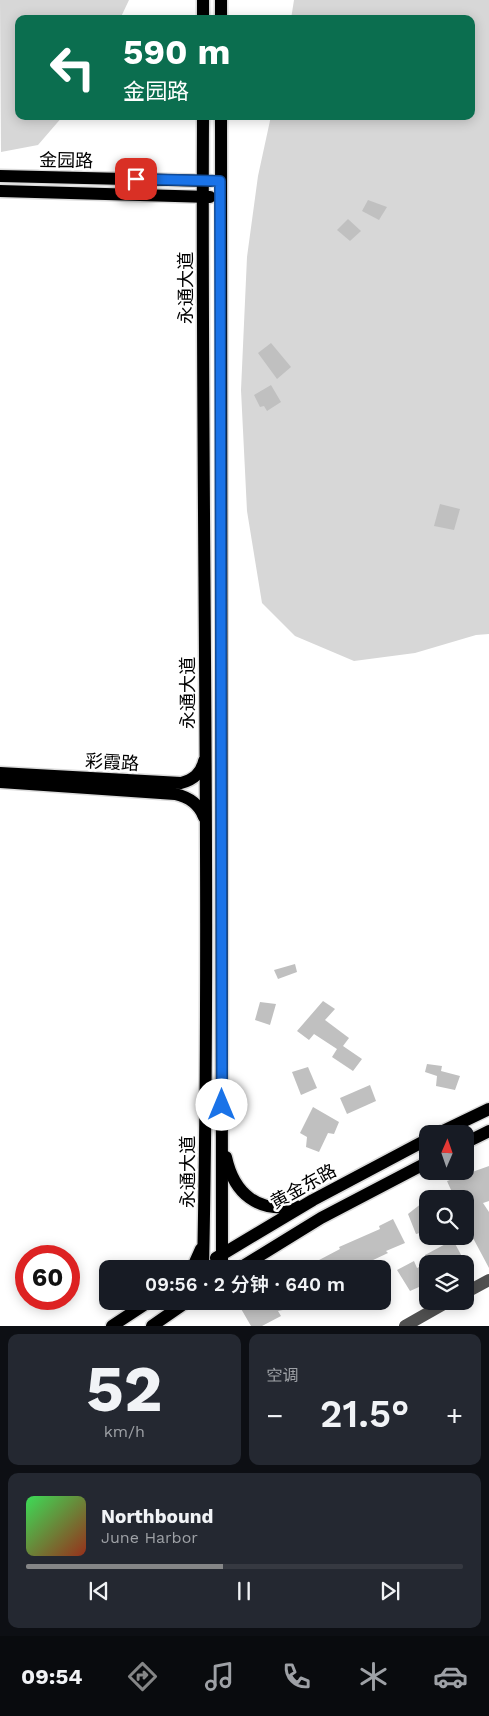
<!DOCTYPE html>
<html lang="zh">
<meta charset="utf-8">
<style>
:root{--surface:#171b24;--page:#242831;--text:#f1f3f6;--muted:#9ea1a6;--line:#363941;--accent:#858687}
body{margin:0;font-family:"Work Sans","Noto Sans SC",sans-serif;background:var(--page);color:var(--text);height:100vh;display:flex;flex-direction:column;font-size:19px;white-space:nowrap}
*{box-sizing:border-box;margin:0}
p{font-size:16px;color:var(--muted)}
.icon{flex:none;width:28px;height:28px;fill:none;stroke:currentColor;stroke-width:2;stroke-linecap:round;stroke-linejoin:round}
.map{position:relative;height:1326px;overflow:hidden}
.drawer{display:flex;flex-direction:column;gap:8px;padding:8px;background:#0d0f14;flex:1}
.drawer>*{flex:none}
.guide{position:absolute;left:15px;top:15px;width:460px;height:105px;border-radius:10px;box-shadow:0 2px 12px #0003;background:#0b6e4f;color:#fff;overflow:hidden}
.needle{width:32px;rotate:2deg}
.controls{position:absolute;left:419px;top:1125px;display:grid;gap:10px}
.controls a{display:grid;place-items:center;width:55px;height:55px;border-radius:10px;background:var(--surface);box-shadow:0 2px 12px #0003;font-size:25px}
.speed{position:absolute;left:15px;top:1245px;display:flex;gap:10px;font-size:25px;font-weight:700;text-align:center}
.speed>*{display:grid;place-content:center;width:65px;height:65px;border-radius:50%;background:var(--surface);box-shadow:0 2px 12px #0003;line-height:1}
.speed .limit{border:8px solid #d22;background:#fff;color:#111}
.pin{position:absolute;display:grid;place-items:center;width:42px;height:42px;color:#fff;margin:-21px;border-radius:10px;box-shadow:0 2px 8px #0006}
.me{position:absolute;width:55px;margin:-28px;rotate:0deg;stroke-linejoin:round;filter:drop-shadow(0 0 4px #0008)}
.turn{display:flex;align-items:center;gap:18px;height:105px;padding:0 25px;font-size:22px}
.turn .icon{width:65px;height:65px;stroke-width:2.5}
.turn b{display:block;font-size:35px;line-height:42px}
.big{font-size:38px;font-weight:600;line-height:1.1}
.drawer .widget{flex:1;display:flex;flex-direction:column;justify-content:center;gap:8px;min-width:0;padding:0 18px;border-radius:10px;background:var(--page)}
.drawer .dial{align-items:center;gap:0}
.dial b{font-size:65px;line-height:1}
.song{display:flex;align-items:center;gap:15px}
.cover{width:60px;height:60px;border-radius:8px;background:linear-gradient(135deg,hsl(130 70% 55%),hsl(10 70% 35%))}
.played{height:5px;border-radius:2px;background:linear-gradient(90deg,var(--accent) 45%,var(--line) 45%)}
.keys{display:flex;justify-content:space-around;direction:ltr}
.heat{display:flex;justify-content:space-between;align-items:center;font-size:28px;direction:ltr}
.drawer .tiles{flex:1;display:grid;gap:8px;grid-template-columns:1fr 1fr}
.widget:last-child{grid-column:span 2}
.trip{position:absolute;left:99px;top:1260px;width:292px;height:50px;border-radius:10px;background:var(--surface);box-shadow:0 2px 12px #0003;font-weight:600;line-height:50px;text-align:center}
.menu{display:flex;height:80px;justify-content:space-around;align-items:center;background:#090b0e;color:var(--muted)}
.menu .icon{width:35px;height:35px}
.menu .active{color:var(--accent)}
.menu b{font-size:22px;color:var(--text)}
.map>svg:first-child{display:block}
.green{fill:#d7d7d7}
.building{fill:#c0c0c0}
.lines{fill:none;stroke-linecap:round;stroke-linejoin:round}
.major-casing{stroke:#dbdbdb;stroke-width:15}
.minor{stroke:#505050;stroke-width:12}
.major{stroke:#000;stroke-width:12}
.route-casing{stroke:#114b97;stroke-width:12}
.route{stroke:#1a73e8;stroke-width:9}
.labels{text-anchor:middle;dominant-baseline:central;stroke-width:5;stroke-linejoin:round;paint-order:stroke}
.street-label{font-size:18px;fill:#000;stroke:#fff}
</style>
<div class="map">
<svg width="489" height="1326" viewBox="0 0 489 1326">
<rect width="100%" height="100%" fill="#fff"/>
<g class="green">
<polygon points="0,0 129,0 120,19 19,19 19,116 63,116 38,145 1,152"/>
<polygon points="294,0 489,0 489,634 476,635 415,653 354,661 295,636 262,603 247,511 241,390 247,257 258,176 271,116 471,116 471,19 291,19"/>
</g>
<g class="building">
<polygon points="368,200 387,207 379,220 362,211"/>
<polygon points="348,219 361,231 350,241 337,230"/>
<polygon points="271,343 291,367 277,379 258,353"/>
<polygon points="271,385 281,402 267,411 264,406 260,407 254,395"/>
<polygon points="440,504 460,509 454,530 434,526"/>
<polygon points="295,964 297,972 278,979 274,970"/>
<polygon points="323,1001 335,1009 325,1020 349,1038 343,1046 362,1059 353,1071 332,1057 337,1049 314,1034 309,1040 297,1031"/>
<polygon points="260,1002 276,1004 270,1025 255,1020"/>
<polygon points="427,1064 442,1066 441,1071 460,1076 455,1090 436,1086 437,1076 425,1072"/>
<polygon points="308,1067 317,1088 301,1095 292,1072"/>
<polygon points="370,1085 376,1101 347,1114 340,1098"/>
<polygon points="313,1107 339,1122 334,1134 328,1133 319,1152 306,1147 307,1137 300,1133"/>
<polygon points="489,1166 489,1201 483,1203 489,1212 489,1268 465,1223 465,1199 455,1199 447,1181"/>
<polygon points="422,1203 428,1213 428,1231 416,1234 408,1214"/>
<polygon points="393,1219 405,1243 386,1251 388,1253 354,1269 302,1269 340,1249 339,1247 380,1229 379,1226"/>
<polygon points="453,1240 466,1264 428,1264 425,1255"/>
<polygon points="414,1261 417,1268 428,1263 428,1283 410,1291 397,1270"/>
<polygon points="254,1301 306,1301 307,1305 278,1311 281,1316 262,1326 251,1326 240,1307"/>
</g>
<g class="lines">
<defs>
<g id="major">
<polyline points="203,0 203,19"/>
<polyline points="221,0 221,19"/>
<path d="M203,116C201,500 211,885 203,1269"/>
<polyline points="221,116 222,1269"/>
<polyline points="0,176 210,181"/>
<polyline points="0,191 210,197"/>
<path d="M0,773L181,783C193,780 201,774 204,761"/>
<path d="M0,782L175,794C189,797 199,804 204,817"/>
<polyline points="437,1134 489,1109"/>
<polyline points="465,1143 489,1131"/>
<path d="M226,1157C234,1194 258,1213 296,1206"/>
<polyline points="216,1258 313,1200 428,1139"/>
<polyline points="192,1269 201,1249"/>
<polyline points="238,1269 321,1218 428,1162"/>
<polyline points="112,1326 150,1301"/>
<polyline points="152,1326 188,1301"/>
</g>
</defs>
<use href="#major" class="major-casing"/>
<g class="minor">
<polyline points="465,1293 489,1280"/>
<polyline points="405,1326 449,1301"/>
</g>
<use href="#major" class="major"/>
</g>
<g class="lines">
<defs>
<polyline id="route" points="136,179 220,181 222,1105"/>
</defs>
<use href="#route" class="route-casing"/>
<use href="#route" class="route"/>
</g>
<g class="labels">
<g class="street-label">
<text transform="translate(66 160) rotate(1)">金园路</text>
<text transform="translate(185 288) rotate(-90)">永通大道</text>
<text transform="translate(187 693) rotate(-90)">永通大道</text>
<text transform="translate(112 762) rotate(3)">彩霞路</text>
<text transform="translate(187 1172) rotate(-90)">永通大道</text>
<text transform="translate(303 1186) rotate(-29)">黄金东路</text>
</g>
</g>
</svg>
<div class="controls">
<a><svg class="needle" viewBox="-14 -14 28 28"><path d="M0-13l5 13h-10z" fill="#e53935"/><path d="M0 13l5-13h-10z" fill="#9ea1a6"/></svg></a>
<a><svg class="icon" aria-label="search" viewBox="0 0 24 24"><circle cx="10" cy="10" r="6"/><path d="M15 15l6 6"/></svg></a>
<a><svg class="icon" aria-label="layers" viewBox="0 0 24 24"><path d="M12 4l9 5-9 5-9-5zM3 14l9 5 9-5"/></svg></a>
</div>
<div class="speed"><div class="limit">60</div></div>
<div class="pin" style="left:136px;top:179px;background:#d93025"><svg class="icon" aria-label="arrive" viewBox="0 0 24 24"><path d="M6 21V4h12l-3 4 3 4H6"/></svg></div>
<svg class="me" style="left:222px;top:1105px" viewBox="-20 -20 40 40"><circle r="19" fill="#fff"/><path d="M0-13L10 11 0 6-10 11z" fill="#1a73e8"/></svg>
<div class="trip">09:56 · 2 分钟 · 640 m</div>
<div class="guide">
<div class="turn"><svg class="icon" aria-label="left" viewBox="0 0 24 24"><path d="M17 20v-9H6M10 6l-5 5 5 5"/></svg><div><b>590 m</b>金园路</div></div>
</div>
</div>
<section class="drawer">
<div class="tiles">
<div class="widget dial"><b>52</b><p>km/h</p></div>
<div class="widget"><p>空调</p>
<div class="heat"><a>−</a><b class="big">21.5°</b><a>+</a></div>
</div>
<div class="widget">
<div class="song"><i class="cover"></i><div><b>Northbound</b><p>June Harbor</p></div></div>
<div class="played"></div>
<div class="keys"><svg class="icon" aria-label="previous" viewBox="0 0 24 24"><path d="M18 5L8 12l10 7zM5 5v14"/></svg><svg class="icon" aria-label="pause" viewBox="0 0 24 24"><path d="M8 5v14M16 5v14"/></svg><svg class="icon" aria-label="next" viewBox="0 0 24 24"><path d="M6 5l10 7-10 7zM19 5v14"/></svg></div>
</div>
</div>
</section>
<nav class="menu">
<b>09:54</b>
<svg class="icon active" aria-label="directions" viewBox="0 0 24 24"><path d="M12 3l9 9-9 9-9-9zM9 14v-3h6M13 9l2 2-2 2"/></svg>
<svg class="icon" aria-label="music" viewBox="0 0 24 24"><path d="M9 18V5l10-2v13"/><circle cx="6" cy="18" r="3"/><circle cx="16" cy="16" r="3"/></svg>
<svg class="icon" aria-label="phone" viewBox="0 0 24 24"><path d="M5 4h4l2 5-3 2q2 4 5 5l2-3 5 2v4C11 20 4 13 5 4z"/></svg>
<svg class="icon" aria-label="climate" viewBox="0 0 24 24"><path d="M12 3v18M4 7l16 10M4 17L20 7"/></svg>
<svg class="icon" aria-label="car" viewBox="0 0 24 24"><path d="M5 17H2v-5l4-1 3-4h7l3 4 3 1v5h-3M9 17h6M6 11h13"/><circle cx="7" cy="17" r="2"/><circle cx="17" cy="17" r="2"/></svg>
</nav>
